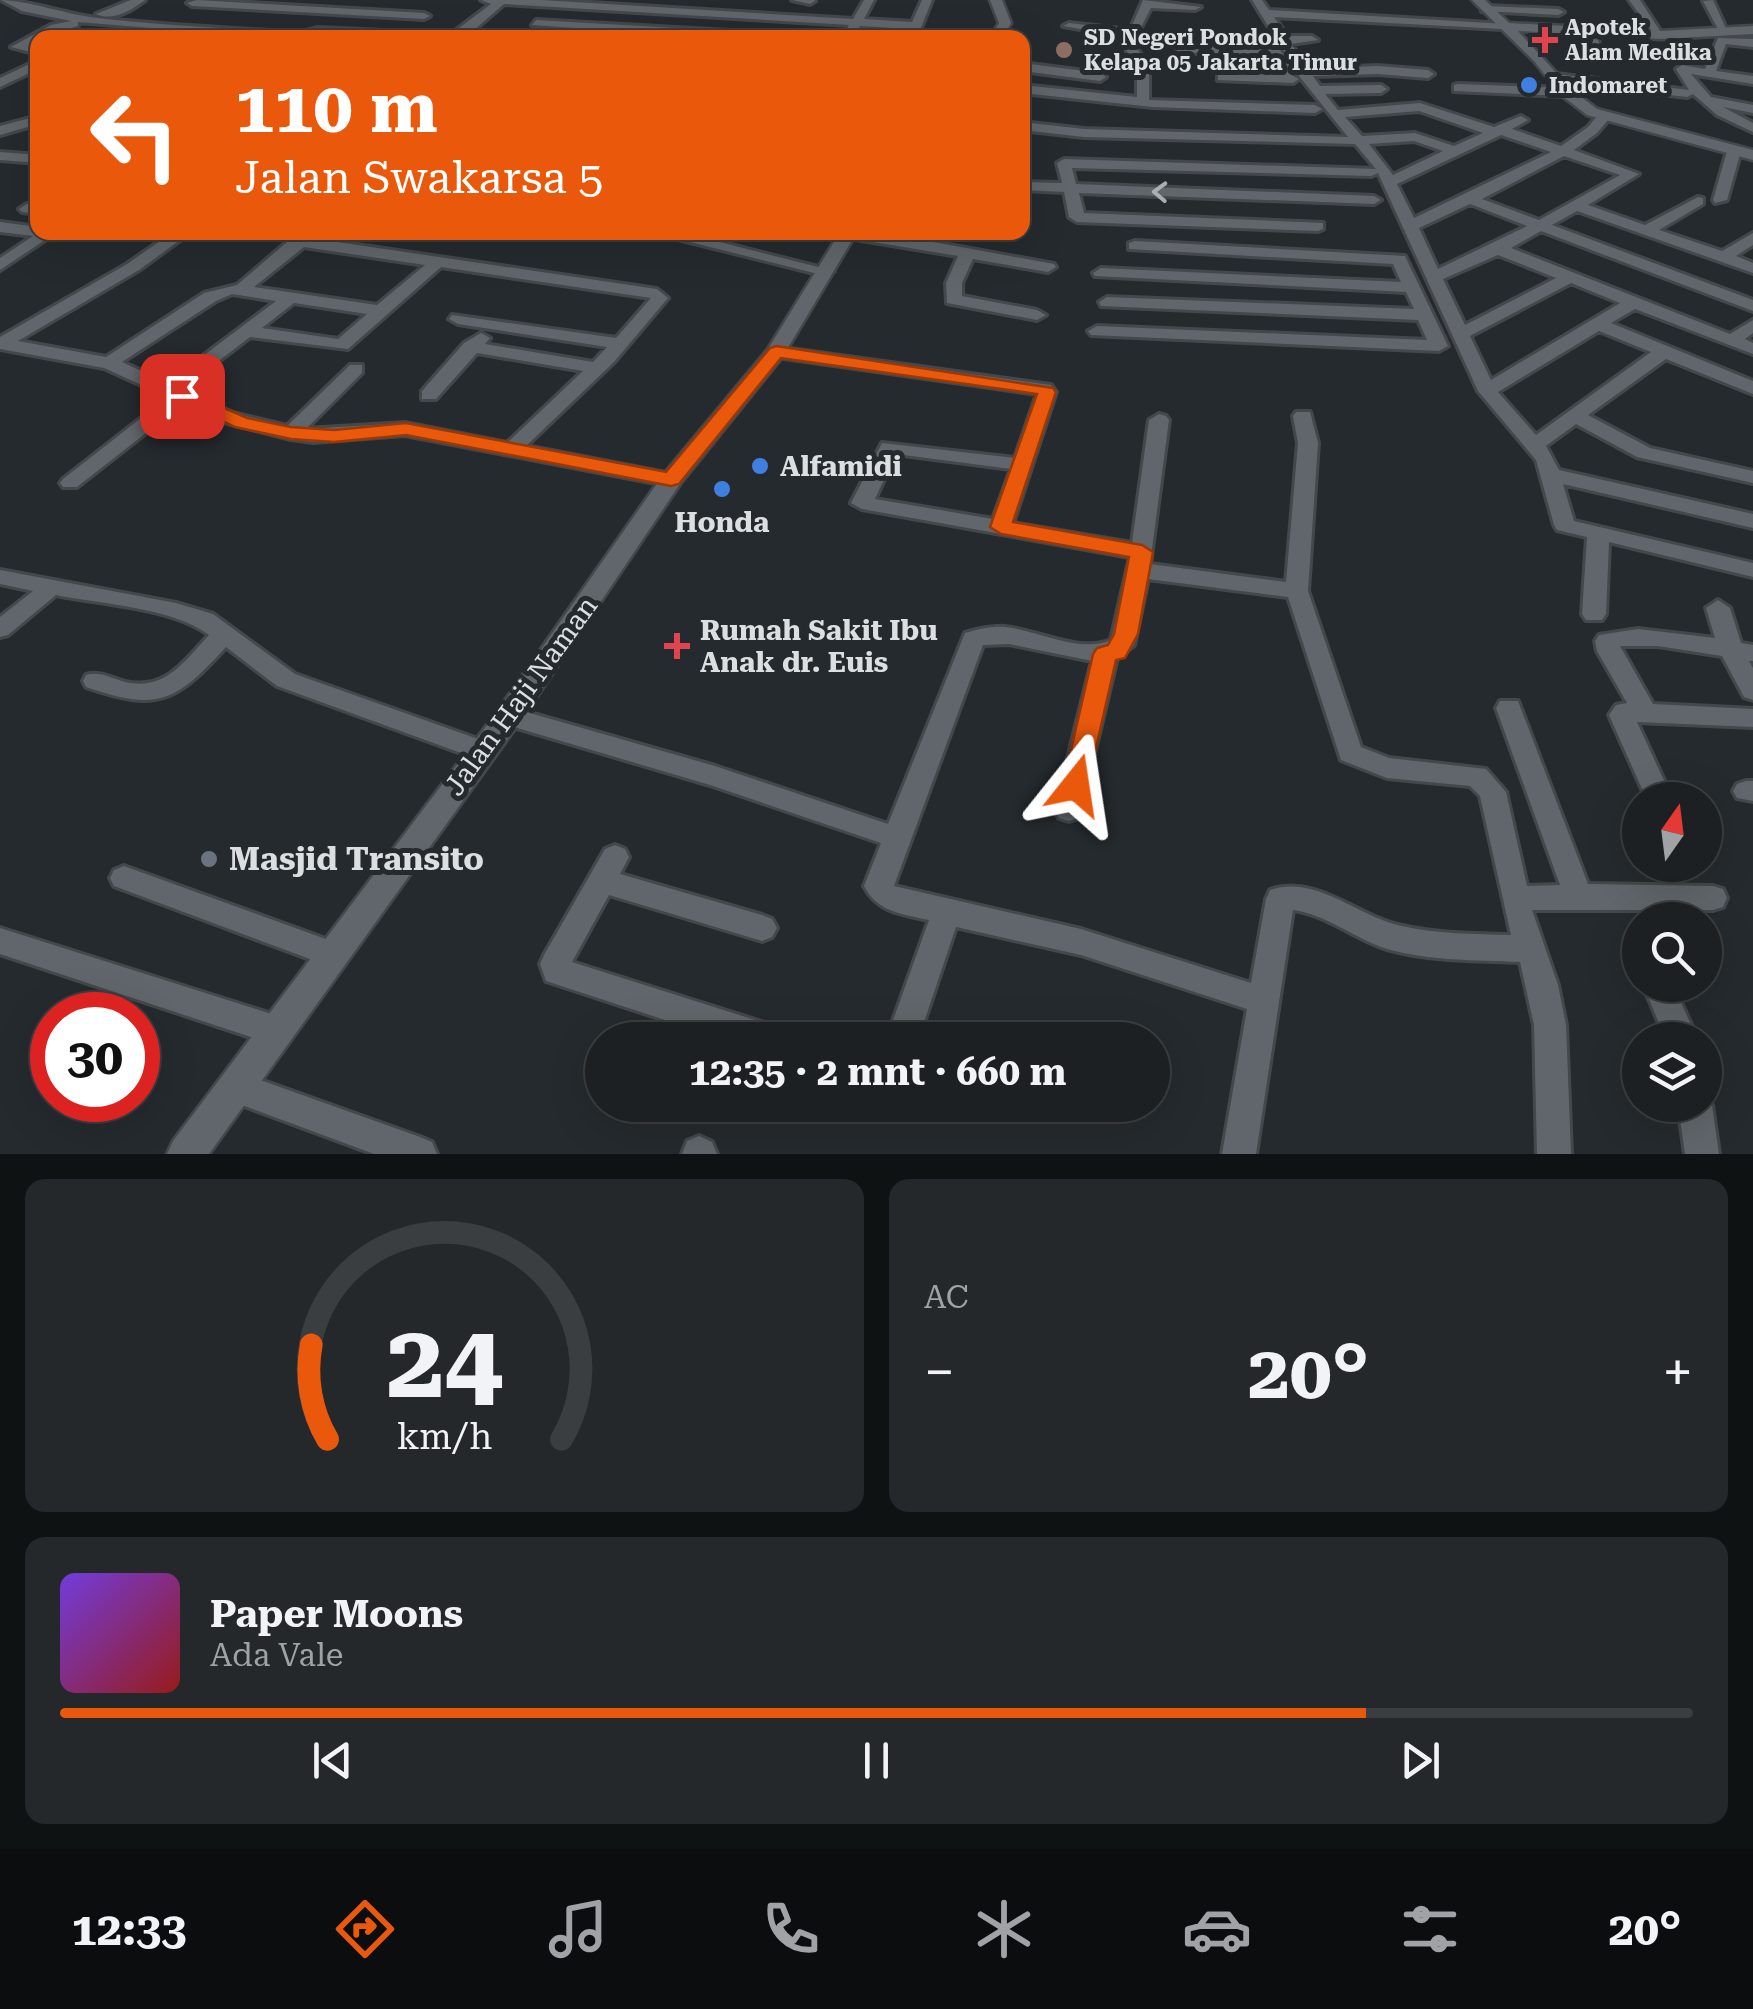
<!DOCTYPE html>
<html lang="id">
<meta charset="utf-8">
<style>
:root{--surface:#1c2022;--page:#25282a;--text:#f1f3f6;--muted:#a0a3a5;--line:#3a3e40;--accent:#ea580c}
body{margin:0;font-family:"Roboto Serif",serif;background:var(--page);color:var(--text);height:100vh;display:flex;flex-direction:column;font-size:38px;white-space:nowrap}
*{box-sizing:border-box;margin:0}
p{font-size:32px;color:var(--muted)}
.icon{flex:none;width:55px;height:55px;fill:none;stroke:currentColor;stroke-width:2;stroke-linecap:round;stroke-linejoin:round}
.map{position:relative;height:1154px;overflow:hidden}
.drawer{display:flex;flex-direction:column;gap:25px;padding:25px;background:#0f1213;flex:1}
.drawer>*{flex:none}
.guide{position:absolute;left:30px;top:30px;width:1000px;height:210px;border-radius:20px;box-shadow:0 10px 40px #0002,0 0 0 2px var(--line);background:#ea580c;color:#fff;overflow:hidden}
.needle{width:65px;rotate:14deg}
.controls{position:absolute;left:1622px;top:782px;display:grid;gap:20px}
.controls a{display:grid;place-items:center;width:100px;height:100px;border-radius:50%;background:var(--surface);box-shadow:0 10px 40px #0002,0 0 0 2px var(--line);font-size:50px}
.speed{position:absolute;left:30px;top:992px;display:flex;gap:20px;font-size:50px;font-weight:700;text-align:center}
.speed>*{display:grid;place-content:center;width:130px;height:130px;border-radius:50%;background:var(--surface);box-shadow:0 10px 40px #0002,0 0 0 2px var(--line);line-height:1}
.speed .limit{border:15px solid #d22;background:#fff;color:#111}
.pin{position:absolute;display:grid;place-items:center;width:85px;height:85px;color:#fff;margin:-42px;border-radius:20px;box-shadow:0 5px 15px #0006}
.me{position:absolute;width:110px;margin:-55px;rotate:15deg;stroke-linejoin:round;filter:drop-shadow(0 0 8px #0008)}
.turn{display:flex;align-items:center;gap:35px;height:210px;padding:0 40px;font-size:45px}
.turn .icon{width:130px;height:130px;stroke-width:2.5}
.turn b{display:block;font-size:70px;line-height:85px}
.big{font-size:75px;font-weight:700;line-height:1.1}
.drawer .tile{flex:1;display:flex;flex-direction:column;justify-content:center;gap:15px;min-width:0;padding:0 35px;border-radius:20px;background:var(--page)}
.drawer .dial{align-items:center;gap:0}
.dial svg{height:260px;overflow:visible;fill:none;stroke:var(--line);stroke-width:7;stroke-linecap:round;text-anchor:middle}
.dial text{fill:var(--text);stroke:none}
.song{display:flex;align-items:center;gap:30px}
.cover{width:120px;height:120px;border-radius:15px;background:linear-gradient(135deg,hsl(260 70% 55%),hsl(0 70% 35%))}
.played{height:10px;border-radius:5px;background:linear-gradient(90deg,var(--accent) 80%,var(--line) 80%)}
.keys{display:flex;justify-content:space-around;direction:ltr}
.heat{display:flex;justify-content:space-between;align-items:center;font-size:55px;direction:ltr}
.drawer .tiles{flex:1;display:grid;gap:25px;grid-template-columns:1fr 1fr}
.tile:last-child{grid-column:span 2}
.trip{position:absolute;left:585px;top:1022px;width:585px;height:100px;border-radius:50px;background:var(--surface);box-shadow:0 10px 40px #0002,0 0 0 2px var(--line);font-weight:700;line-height:100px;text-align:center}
.dock{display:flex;height:160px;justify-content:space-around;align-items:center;background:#0b0d0e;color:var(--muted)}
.dock .icon{width:70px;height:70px}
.dock .active{color:var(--accent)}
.dock b{font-size:45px;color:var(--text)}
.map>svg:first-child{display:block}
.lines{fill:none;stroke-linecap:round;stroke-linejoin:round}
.minor-casing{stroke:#44474b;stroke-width:6}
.tertiary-casing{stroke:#44474b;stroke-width:5}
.minor{fill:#60666b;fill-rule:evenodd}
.tertiary{fill:#60666b;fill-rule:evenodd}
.oneway{stroke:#aaafb2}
.route{fill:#ea580c;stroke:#983908;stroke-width:2.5}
.health-dot{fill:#e0444e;stroke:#252a2e;stroke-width:4}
.education-dot{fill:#8d6e63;stroke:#252a2e;stroke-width:4}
.shop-dot{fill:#3f7fe0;stroke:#252a2e;stroke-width:4}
.worship-dot{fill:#6b7280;stroke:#252a2e;stroke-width:4}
.labels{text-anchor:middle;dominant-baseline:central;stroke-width:10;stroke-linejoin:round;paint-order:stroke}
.far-poi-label{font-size:22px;font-weight:bold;fill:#dcdfe2;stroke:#252a2e;text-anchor:start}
.poi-label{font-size:28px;font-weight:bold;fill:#dcdfe2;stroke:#252a2e;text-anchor:start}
.street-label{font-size:28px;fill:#dcdfe2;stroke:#252a2e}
.near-poi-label{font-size:32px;font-weight:bold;fill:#dcdfe2;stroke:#252a2e;text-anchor:start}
</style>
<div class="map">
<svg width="1753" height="1154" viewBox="0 0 1753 1154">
<rect width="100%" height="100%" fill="#252a2e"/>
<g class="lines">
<defs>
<g id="minor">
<path d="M1,0C27,0 68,15 98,18C165,26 231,28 298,33L318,28L451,34L491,4L481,0H541L853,19L864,0H874L864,19L912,22L922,0H932L917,38H905L909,29L860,26L854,38H842L849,25L504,4L465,38H270L78,22V26L38,38L29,46L38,47V54L11,47L51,25L71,21L22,11Z"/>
<path d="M131,0H145C132,10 112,22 96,14Z"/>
<polygon points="197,0 424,13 430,16 424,19 192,6 187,3"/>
<polygon points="792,0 815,0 815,1 810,4"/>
<polygon points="1143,0 1201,7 1195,10 1151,8 1133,43 1149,66 1149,100 1315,105 1322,109 1315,113 1153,107 1022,93 1022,85 1137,97 1137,66 1121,43 1125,37 1063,26 1069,23 1130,30"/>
<path d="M1252,0H1262L1269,10L1507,24L1503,29L1274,17L1287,36H1312L1318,40L1291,44L1309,69L1378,66L1428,70L1434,74L1428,78L1378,74L1313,76L1320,86L1381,85L1387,89L1381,93L1325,94L1338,110L1420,103L1494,127L1521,116L1528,120L1512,129L1561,146L1588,127L1598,115H1608L1610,118L1597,133L1574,150L1639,174L1588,205L1645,225L1698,197L1703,198V204L1659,230L1722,251L1753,233V245L1736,256L1753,263V273L1577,211L1552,225L1753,300V311L1541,231L1511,248L1730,334L1753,320V333L1745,339L1753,343V354L1635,309L1611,323L1753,381V394L1666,359L1588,415L1650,448L1753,471V483L1637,457L1576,424L1546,446L1559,470L1753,514V528L1563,484L1574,521L1753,563V577L1609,542L1606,614L1602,620H1586L1582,614L1587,537L1557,530L1554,525L1536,460L1478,391L1378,173L1371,176L1072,168L1076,184L1374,196L1381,200L1374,204L1079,193L1084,213L1323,223V229L1318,231L1077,222L1069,217L1064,192L1022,190V182L1062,183L1057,163L1064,159L1376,169L1355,144L1084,137L1022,130V122L1084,129L1348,137L1299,76ZM1419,111L1483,133L1454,146L1415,133L1362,136L1345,117ZM1501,135L1551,152L1414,218L1397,184ZM1414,141L1443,151L1393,175L1369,144ZM1564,156L1620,175L1539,220L1482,199ZM1470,204L1527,226L1438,269L1419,228ZM1498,255L1556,278L1465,325L1443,279ZM1571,283L1620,303L1491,380L1470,336ZM1599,331L1651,352L1536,435L1498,392Z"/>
<polygon points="1629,0 1640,0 1664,37 1656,37"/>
<polygon points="1703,1 1713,0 1728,33 1720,33"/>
<polygon points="1486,6 1558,9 1564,12 1558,15 1482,11"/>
<polygon points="536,20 782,34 788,38 717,38 532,25"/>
<polygon points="1577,29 1585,29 1590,37 1598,40 1602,52 1594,52 1589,44 1581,41"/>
<polygon points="1718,38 1753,39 1753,47 1726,44 1716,71 1753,76 1753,84 1691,74 1711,97 1753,105 1753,113 1723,107 1753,123 1753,132 1717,115 1693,94 1687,97 1556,82 1550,78 1556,74 1689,90 1676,69 1682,65 1705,69"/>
<polygon points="1182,45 1280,50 1295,72 1291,75 1299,79 1293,83 1218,80 1218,74 1222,73 1286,75 1272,56 1178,52 1176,49"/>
<polygon points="38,60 38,69 0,87 0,78"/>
<polygon points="1022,63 1100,73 1106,77 1100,81 1022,71"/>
<polygon points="1458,84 1566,88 1572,92 1566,96 1454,91 1454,85"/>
<polygon points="38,116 38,124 0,135 0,126"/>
<polygon points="1734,147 1741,151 1727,200 1715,203 1713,200 1727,151"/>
<polygon points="0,152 38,155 38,163 0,160"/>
<polygon points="27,204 38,205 38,214 22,212 19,209"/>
<polygon points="0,222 38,227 38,232 57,232 0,270 0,258 33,236 0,232"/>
<path d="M173,232H191L139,270L18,341L106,357L204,293L237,285L287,242L303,237L657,289L668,298L614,362L526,446L671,474L681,480L671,486L405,435L313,442L291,439L219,421L183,404L77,487H63L60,483L63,479L168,397L104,368L0,349V337L127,264ZM304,247L425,265L377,305L254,287ZM441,267L651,298L616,338L452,315L449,319L458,324L607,347L593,362L485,344L490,338L481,333L464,343L422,391V399H436L477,353L583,371L507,443L405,423L306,429L362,373V365H350L287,426L233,413L182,389L250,337L348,349ZM232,294L276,301L167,383L122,362L216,301ZM294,303L367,314L338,339L262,328Z"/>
<polygon points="650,232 680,232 834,271 826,276"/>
<polygon points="878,232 1054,264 1056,267 1048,272 973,259 962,283 962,296 1037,310 1046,315 1037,320 947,303 946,283 958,256 849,238 841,233"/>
<polygon points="1135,241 1405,256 1448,346 1439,351 1091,335 1088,331 1097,326 1427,340 1418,320 1101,306 1099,302 1107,297 1414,309 1406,292 1095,276 1093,273 1101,268 1401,282 1393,264 1129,249 1129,243"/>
<path d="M776,347L1051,385L1056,392L1013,523L1132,543L1149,420L1159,414L1166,416L1169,420L1150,564L1286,582L1298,443L1293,416L1296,412H1310L1318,443L1308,591L1361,747L1389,758L1486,769L1506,792L1527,886L1560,885L1496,708L1500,701H1518L1588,884L1713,886L1723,889L1727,898L1723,907L1713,910H1532L1558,985L1566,1025L1571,1154H1537L1534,1025L1520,962C1475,960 1430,961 1387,949C1355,939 1326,914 1293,910L1256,1154H1222L1247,1009L1081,955L956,927L918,1040H886L929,920C902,914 877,912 864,886L881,843L710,785L500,723L496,716L500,709L509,707L715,766L888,824L965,633C979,629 991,626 1005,627C1038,630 1080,654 1111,640L1130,557L862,509L851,503L882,443L1015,458L1037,394L770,356V348ZM896,454L1011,469L993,519L875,499ZM1148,579L1288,597L1341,760L1387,778L1470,786L1480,796L1511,935C1474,934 1437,934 1402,926C1358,917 1316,874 1270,890L1266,899L1251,983L1081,929L894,886L983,645L1009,644L1092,661L1055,810L1059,818L1069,821L1079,818L1117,658L1134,645Z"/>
<path d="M0,570L176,603L213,614L295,674L492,744L496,751L492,758L483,761L277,686L226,647C176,702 158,712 86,687L83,681L86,675C100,671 111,678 125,682C165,691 184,662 209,635C174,608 101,604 56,595L8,635L0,637V617L33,591L0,584Z"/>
<polygon points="1718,600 1730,608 1741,643 1753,645 1753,661 1749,661 1753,668 1753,700 1744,697 1722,656 1658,646 1620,646 1653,704 1753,709 1753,727 1637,722 1672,798 1647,800 1609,715 1616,705 1627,703 1597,651 1595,641 1599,635 1638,629 1715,638 1706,608"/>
<polygon points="1746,781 1753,781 1753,801 1737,798 1733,791 1737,784"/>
<polygon points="615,845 625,849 629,857 620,874 762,915 772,919 777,928 772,937 762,941 609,895 572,962 771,1025 782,1030 787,1040 726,1040 546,981 540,964 544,955 605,849"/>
<polygon points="124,866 345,946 349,955 345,964 334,968 114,886 110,878 114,870"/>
<polygon points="0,928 278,1016 289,1021 294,1031 289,1041 278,1046 0,954"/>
<polygon points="1643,985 1673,985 1698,1040 1666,1040"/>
<polygon points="235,1071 420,1137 432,1142 437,1154 374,1154 223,1098 219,1087 223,1076"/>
<polygon points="1705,1093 1712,1105 1719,1154 1685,1154 1678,1105 1705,1105"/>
<polygon points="699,1136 712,1142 717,1154 682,1154 687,1141"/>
</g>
<g id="tertiary">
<polygon points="990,0 1002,0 1011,23 1003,38 990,38 999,23"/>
<polygon points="1472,0 1485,0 1509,23 1660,31 1753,26 1753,34 1660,39 1518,31 1571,89 1597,109 1753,150 1753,160 1587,115 1561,95 1534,61"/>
<polygon points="840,232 857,232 783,356 680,484 519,723 209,1154 167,1154 173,1141 499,709 663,475 768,349"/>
</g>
</defs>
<use href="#minor" class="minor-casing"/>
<use href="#tertiary" class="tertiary-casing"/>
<use href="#minor" class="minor"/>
<use href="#tertiary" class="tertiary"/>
</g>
<defs><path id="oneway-chevron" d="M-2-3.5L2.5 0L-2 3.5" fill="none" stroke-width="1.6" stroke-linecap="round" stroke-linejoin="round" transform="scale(2.5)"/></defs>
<use class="oneway" href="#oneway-chevron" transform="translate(1160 192) rotate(-178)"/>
<polygon class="route" points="776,346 1053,388 1056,392 1013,522 1142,545 1153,552 1138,634 1125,658 1116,660 1086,792 1076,795 1066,792 1063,785 1093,654 1097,648 1108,645 1114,634 1129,557 1001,534 990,527 1037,394 781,358 679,484 671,486 406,435 334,442 291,439 235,427 172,396 175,392 188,392 247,418 291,427 334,430 406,423 666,472 770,348"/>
<g class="health-dot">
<path d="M1540 25h10v10h10v10h-10v10h-10v-10h-10v-10h10z"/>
<path d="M672 631h10v10h10v10h-10v10h-10v-10h-10v-10h10z"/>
</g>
<circle class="education-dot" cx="1064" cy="50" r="10"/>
<g class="shop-dot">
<circle cx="1529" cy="85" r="10"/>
<circle cx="760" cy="466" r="10"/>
<circle cx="722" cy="489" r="10"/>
</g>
<circle class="worship-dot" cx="209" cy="859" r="10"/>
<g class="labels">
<g class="far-poi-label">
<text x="1565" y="27">Apotek<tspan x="1565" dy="25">Alam Medika</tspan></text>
<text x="1084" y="37">SD Negeri Pondok<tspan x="1084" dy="25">Kelapa 05 Jakarta Timur</tspan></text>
<text x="1549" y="85">Indomaret</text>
</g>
<g class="poi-label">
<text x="780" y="466">Alfamidi</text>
<text x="722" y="522" text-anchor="middle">Honda</text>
<text x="700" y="630">Rumah Sakit Ibu<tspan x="700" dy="32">Anak dr. Euis</tspan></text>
</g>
<g class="street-label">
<text transform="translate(521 696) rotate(-54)">Jalan Haji Naman</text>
</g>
<g class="near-poi-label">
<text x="229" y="859">Masjid Transito</text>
</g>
</g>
</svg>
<div class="controls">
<a><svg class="needle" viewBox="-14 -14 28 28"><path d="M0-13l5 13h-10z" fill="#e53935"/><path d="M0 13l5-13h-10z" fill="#a0a3a5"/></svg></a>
<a><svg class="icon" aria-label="search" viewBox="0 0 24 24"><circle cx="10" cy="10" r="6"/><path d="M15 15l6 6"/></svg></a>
<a><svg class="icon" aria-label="layers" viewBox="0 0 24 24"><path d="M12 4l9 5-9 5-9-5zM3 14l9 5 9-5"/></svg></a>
</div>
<div class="speed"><div class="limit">30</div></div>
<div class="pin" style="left:182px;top:396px;background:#d93025"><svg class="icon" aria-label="arrive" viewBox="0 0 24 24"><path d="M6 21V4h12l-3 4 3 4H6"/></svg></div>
<svg class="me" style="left:1076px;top:785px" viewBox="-20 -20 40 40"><path d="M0-17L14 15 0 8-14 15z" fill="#ea580c" stroke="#fff" stroke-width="4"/></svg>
<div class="trip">12:35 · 2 mnt · 660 m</div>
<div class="guide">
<div class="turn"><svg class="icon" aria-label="left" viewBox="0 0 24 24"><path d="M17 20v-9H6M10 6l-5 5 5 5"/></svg><div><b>110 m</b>Jalan Swakarsa 5</div></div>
</div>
</div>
<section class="drawer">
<div class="tiles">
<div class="tile dial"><svg viewBox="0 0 100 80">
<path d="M14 69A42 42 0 1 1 86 69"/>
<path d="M14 69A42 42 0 0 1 9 40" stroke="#ea580c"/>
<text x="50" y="56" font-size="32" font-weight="700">24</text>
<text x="50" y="72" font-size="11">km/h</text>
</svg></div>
<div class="tile"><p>AC</p>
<div class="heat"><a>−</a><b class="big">20°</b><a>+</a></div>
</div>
<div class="tile">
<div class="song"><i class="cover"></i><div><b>Paper Moons</b><p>Ada Vale</p></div></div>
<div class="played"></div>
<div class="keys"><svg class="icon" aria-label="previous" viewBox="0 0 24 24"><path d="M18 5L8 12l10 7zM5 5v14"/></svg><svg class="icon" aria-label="pause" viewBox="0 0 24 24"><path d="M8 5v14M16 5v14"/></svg><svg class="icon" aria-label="next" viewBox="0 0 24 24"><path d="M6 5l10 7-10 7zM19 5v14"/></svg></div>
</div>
</div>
</section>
<nav class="dock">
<b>12:33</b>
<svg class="icon active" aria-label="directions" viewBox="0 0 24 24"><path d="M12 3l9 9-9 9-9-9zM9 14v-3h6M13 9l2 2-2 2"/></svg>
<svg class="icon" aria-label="music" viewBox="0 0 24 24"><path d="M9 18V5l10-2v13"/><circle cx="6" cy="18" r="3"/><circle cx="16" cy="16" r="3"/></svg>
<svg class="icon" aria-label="phone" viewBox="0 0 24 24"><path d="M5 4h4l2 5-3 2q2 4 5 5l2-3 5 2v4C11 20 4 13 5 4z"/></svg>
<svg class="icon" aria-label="climate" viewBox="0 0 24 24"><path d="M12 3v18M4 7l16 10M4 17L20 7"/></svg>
<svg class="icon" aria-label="car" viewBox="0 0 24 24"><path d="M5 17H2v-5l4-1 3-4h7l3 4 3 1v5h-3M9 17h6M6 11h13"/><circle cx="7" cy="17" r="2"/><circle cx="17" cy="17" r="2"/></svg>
<svg class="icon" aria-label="filters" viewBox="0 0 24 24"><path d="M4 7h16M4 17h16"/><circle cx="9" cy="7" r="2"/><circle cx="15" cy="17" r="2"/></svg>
<b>20°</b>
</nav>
